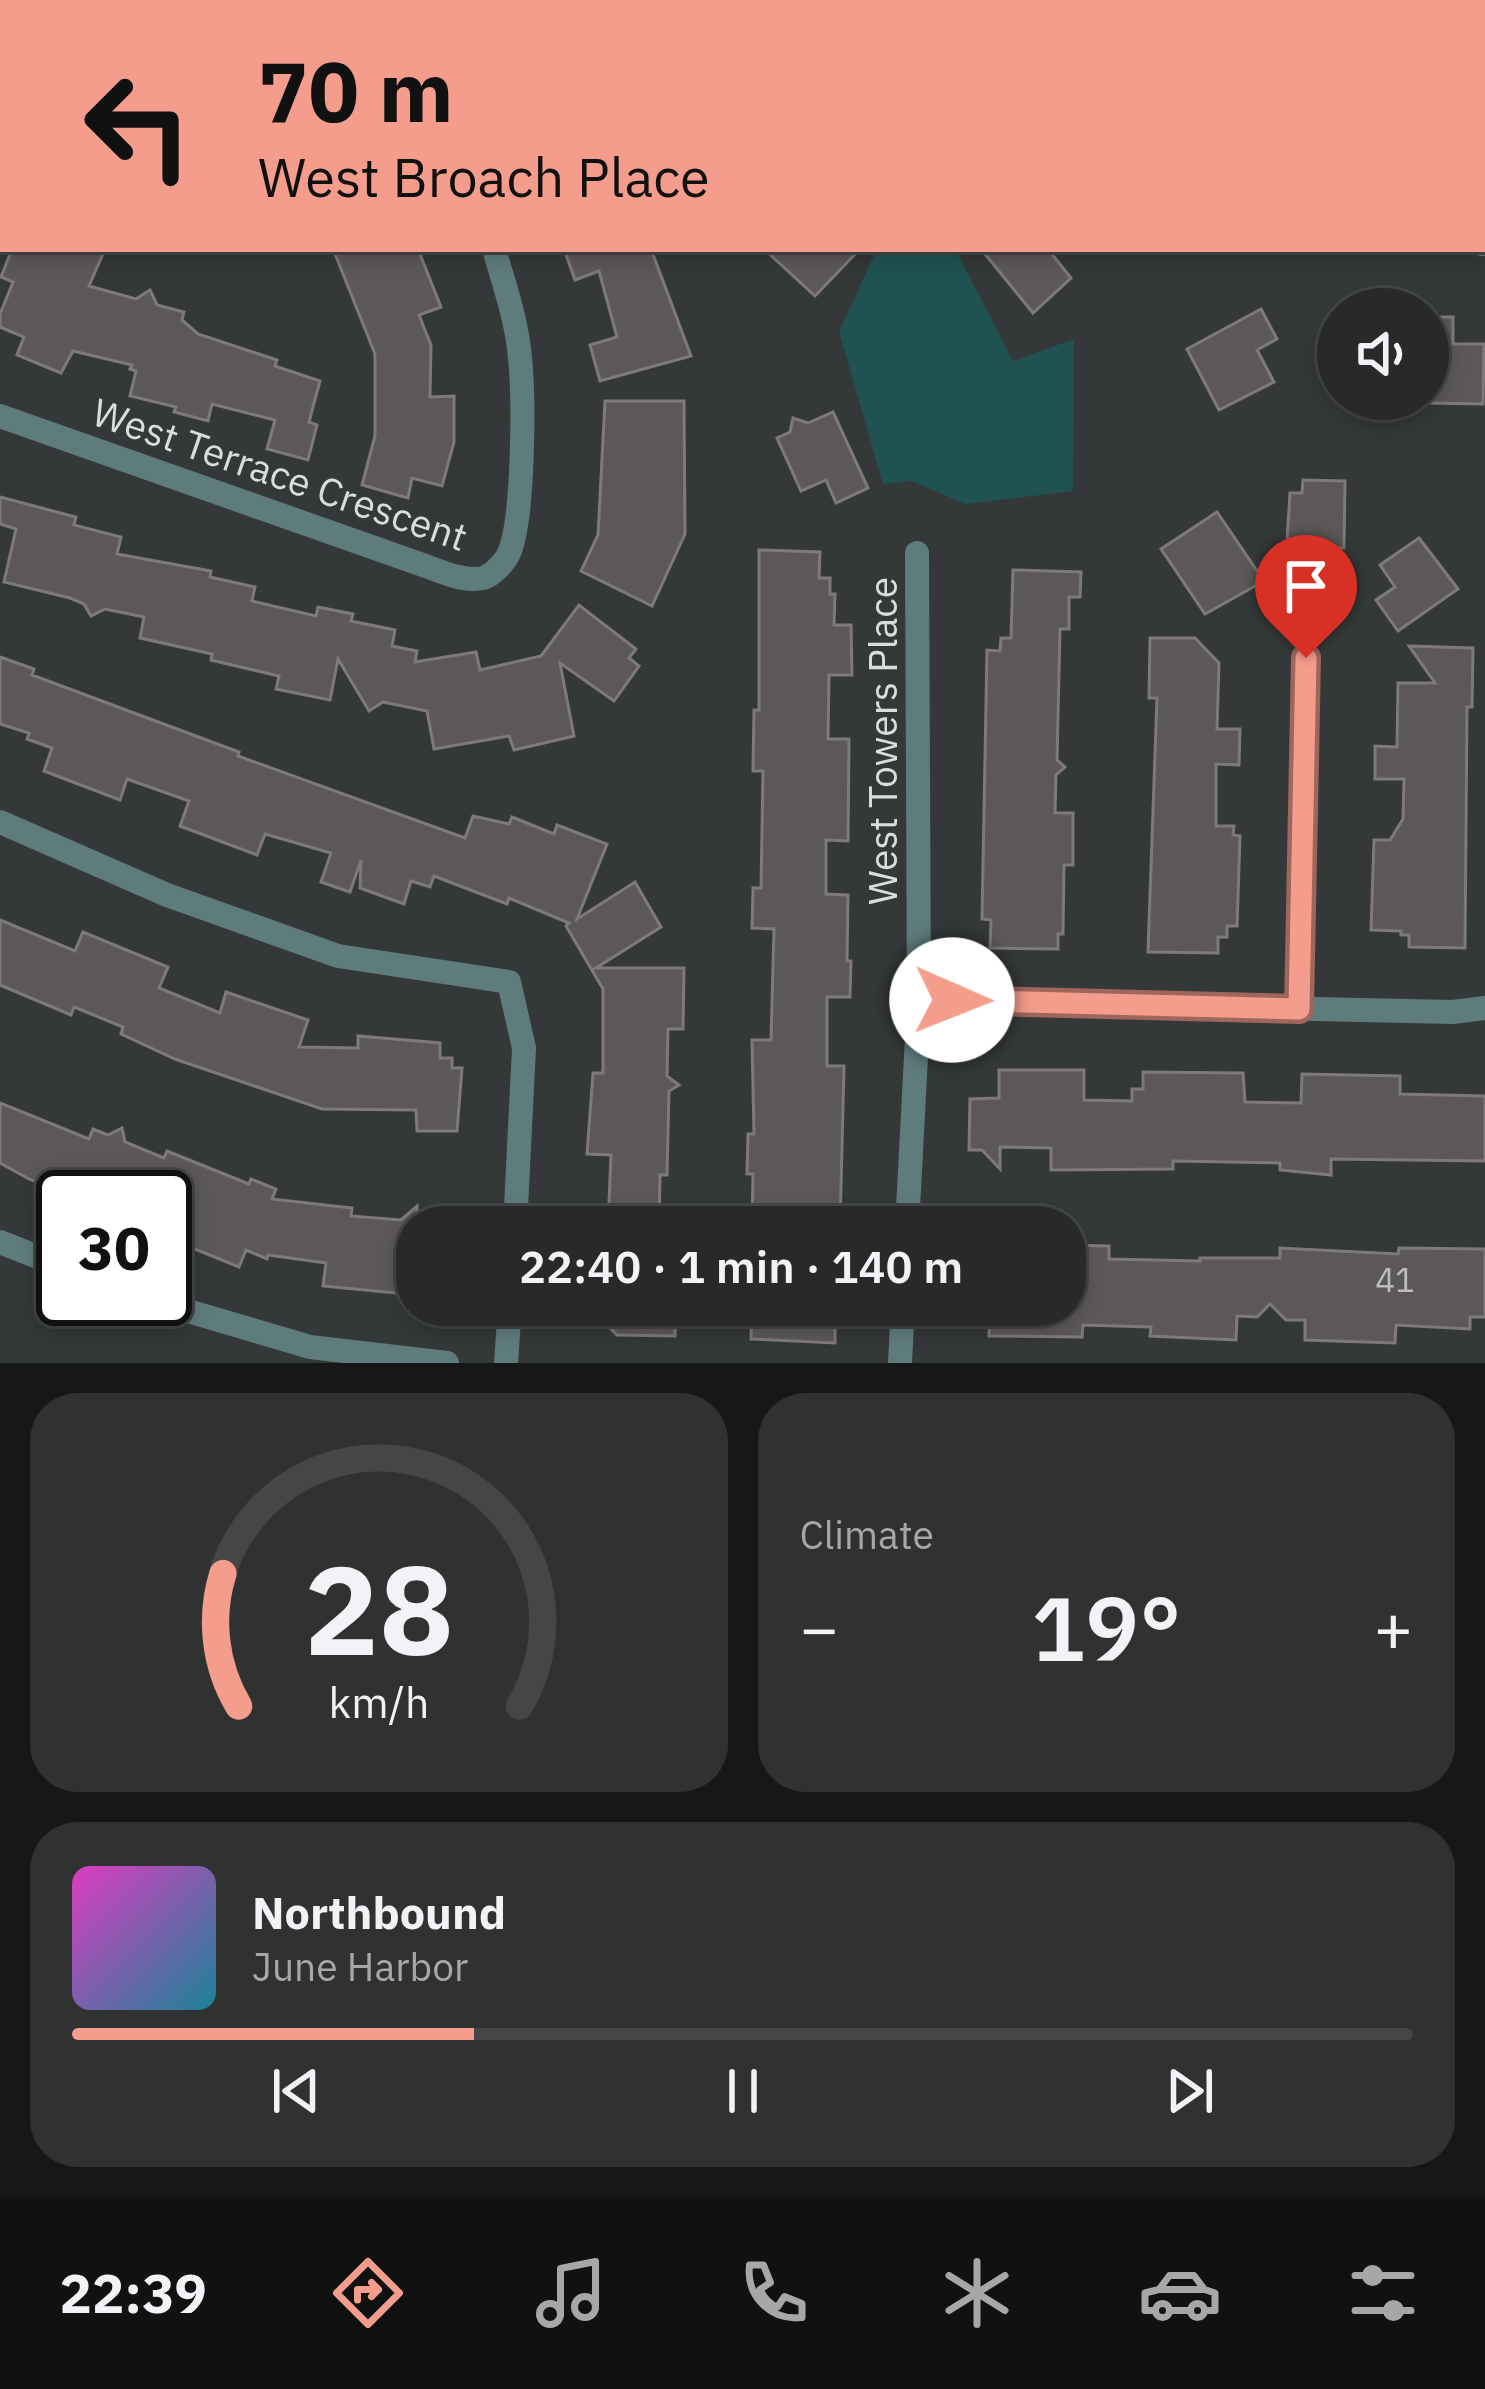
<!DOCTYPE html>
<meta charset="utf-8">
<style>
:root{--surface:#282a2a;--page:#303232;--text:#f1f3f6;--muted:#a5a7a8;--line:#444647;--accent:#f49d8c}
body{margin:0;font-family:"IBM Plex Sans",sans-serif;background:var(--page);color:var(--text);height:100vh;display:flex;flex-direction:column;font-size:45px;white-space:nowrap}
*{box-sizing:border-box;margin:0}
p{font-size:39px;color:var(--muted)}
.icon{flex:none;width:66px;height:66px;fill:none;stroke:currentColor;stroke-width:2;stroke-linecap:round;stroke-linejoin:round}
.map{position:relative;height:1363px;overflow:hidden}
.details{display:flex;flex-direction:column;gap:30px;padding:30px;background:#161717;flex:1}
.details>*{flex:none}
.top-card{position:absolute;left:0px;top:0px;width:1485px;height:252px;box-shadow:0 6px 18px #0003,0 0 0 3px var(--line);background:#f49d8c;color:#111;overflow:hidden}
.tools{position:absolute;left:1317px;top:288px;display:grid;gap:24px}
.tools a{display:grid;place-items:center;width:132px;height:132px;border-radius:50%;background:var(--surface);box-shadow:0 6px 18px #0003,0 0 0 3px var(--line);font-size:60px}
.speed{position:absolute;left:36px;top:1170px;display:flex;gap:24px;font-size:60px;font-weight:700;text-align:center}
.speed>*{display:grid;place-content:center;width:156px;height:156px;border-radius:50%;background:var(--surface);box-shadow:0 6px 18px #0003,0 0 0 3px var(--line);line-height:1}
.speed .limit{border:6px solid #111;border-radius:18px;background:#fff;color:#111}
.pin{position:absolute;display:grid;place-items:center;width:102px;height:102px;color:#fff;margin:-123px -51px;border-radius:50% 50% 50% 0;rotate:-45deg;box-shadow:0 0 12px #0007}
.pin .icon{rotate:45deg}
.me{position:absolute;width:132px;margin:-66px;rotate:91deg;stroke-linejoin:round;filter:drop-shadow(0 0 9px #0008)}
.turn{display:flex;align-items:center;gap:42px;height:252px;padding:0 60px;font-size:54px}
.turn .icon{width:156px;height:156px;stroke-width:2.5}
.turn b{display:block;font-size:84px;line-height:102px}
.big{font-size:90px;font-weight:600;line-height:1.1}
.details .tile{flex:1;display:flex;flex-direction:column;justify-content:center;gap:18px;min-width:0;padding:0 42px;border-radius:48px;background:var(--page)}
.details .dial{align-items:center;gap:0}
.dial svg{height:312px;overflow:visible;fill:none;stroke:var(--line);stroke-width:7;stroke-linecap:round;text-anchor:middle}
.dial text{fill:var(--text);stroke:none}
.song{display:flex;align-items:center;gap:36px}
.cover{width:144px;height:144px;border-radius:18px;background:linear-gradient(135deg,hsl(310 70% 55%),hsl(190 70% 35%))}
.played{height:12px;border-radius:6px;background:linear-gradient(90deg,var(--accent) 30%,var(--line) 30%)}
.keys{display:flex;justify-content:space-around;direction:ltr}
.heat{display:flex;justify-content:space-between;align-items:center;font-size:66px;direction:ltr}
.details .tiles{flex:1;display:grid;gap:30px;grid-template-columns:1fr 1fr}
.tile:last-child{grid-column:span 2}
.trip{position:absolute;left:396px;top:1206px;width:690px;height:120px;border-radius:48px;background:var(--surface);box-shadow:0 6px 18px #0003,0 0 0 3px var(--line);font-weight:600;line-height:120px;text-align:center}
.tab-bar{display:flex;height:192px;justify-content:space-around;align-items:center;background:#101111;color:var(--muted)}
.tab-bar .icon{width:84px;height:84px}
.tab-bar .selected{color:var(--accent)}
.tab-bar b{font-size:54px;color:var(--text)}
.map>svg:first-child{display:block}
.green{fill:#205252}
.building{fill:#5b5857;stroke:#7d7a79;stroke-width:3}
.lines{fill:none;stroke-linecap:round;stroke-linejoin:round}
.street{stroke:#5f7c7c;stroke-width:24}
.route-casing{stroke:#9f665b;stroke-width:30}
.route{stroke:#f49d8c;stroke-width:21}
.labels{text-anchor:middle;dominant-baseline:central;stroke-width:12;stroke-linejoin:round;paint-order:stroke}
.number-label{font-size:33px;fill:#bbbcbc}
.street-label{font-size:39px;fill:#dbdddd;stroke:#353838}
</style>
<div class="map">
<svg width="1485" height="1363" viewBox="0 0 1485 1363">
<rect width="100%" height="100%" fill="#353838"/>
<polygon class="green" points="877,249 955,249 1013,361 1074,339 1073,491 966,504 911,481 883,484 839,332"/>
<g class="building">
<polygon points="12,249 105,249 89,286 136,299 150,290 157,305 184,312 182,320 198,334 277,360 275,366 320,381 309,422 317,425 308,460 267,449 275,420 212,404 208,421 174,412 176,407 130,396 136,371 130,369 132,365 73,351 61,373 17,355 24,337 0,327 0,314 13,282 1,277"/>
<polygon points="333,249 418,249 441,307 419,315 431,345 430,397 454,396 454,442 442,486 412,478 408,498 362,485 375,436 375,354"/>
<polygon points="564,249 651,249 691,356 600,381 590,345 617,337 599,271 575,280"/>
<polygon points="764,249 860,249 815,296"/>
<polygon points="981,249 1048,249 1071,278 1033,313"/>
<polygon points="1261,309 1277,339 1257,350 1274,382 1219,410 1187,349"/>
<polygon points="1428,317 1453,317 1453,344 1484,344 1483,404 1428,403"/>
<polygon points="605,401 684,401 685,534 652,606 581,571 598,535"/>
<polygon points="833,412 868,488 836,503 826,480 801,491 777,438 790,432 793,418 808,423"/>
<polygon points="1303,480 1345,481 1344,548 1323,547 1323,573 1285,572 1290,493 1302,493"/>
<polygon points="0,497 76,517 74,525 121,537 117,554 211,571 210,577 255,587 252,601 316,616 318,607 353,614 351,621 395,630 392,646 417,651 415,662 476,652 480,670 541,656 579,605 636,649 629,658 639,666 614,701 560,663 574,736 514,750 509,736 434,749 427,711 383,702 369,711 338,659 330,700 276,689 279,676 211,660 212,654 140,638 144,617 105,609 91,616 84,604 70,598 4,582 16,529 0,524"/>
<polygon points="1217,512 1264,581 1205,614 1161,549"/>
<polygon points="1419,538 1458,589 1398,631 1376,600 1395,587 1380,565"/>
<polygon points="759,550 820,552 819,578 830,578 830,594 835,594 834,625 851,625 852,675 829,675 828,739 849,739 848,841 826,840 826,894 848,895 847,961 851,961 850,997 827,997 827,1066 844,1066 840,1227 752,1227 753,1174 747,1174 748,1134 754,1134 752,1040 771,1040 774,929 752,928 753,888 761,888 763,771 753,771 754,710 759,710"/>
<polygon points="1013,570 1081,572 1080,597 1069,597 1069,629 1060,629 1057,760 1065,767 1056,775 1055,813 1073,813 1073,865 1064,865 1063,934 1058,934 1058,949 990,948 991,920 982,919 987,650 1000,651 1001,638 1011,638"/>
<polygon points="1150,638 1195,638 1219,663 1217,729 1240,729 1239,765 1216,764 1216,826 1234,826 1233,835 1240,836 1237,926 1227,926 1227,937 1218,937 1218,953 1148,952 1157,698 1149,698"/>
<polygon points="1409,646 1473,648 1472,707 1467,707 1465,948 1409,947 1409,935 1401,935 1401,931 1371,930 1374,840 1390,840 1403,819 1404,779 1375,779 1375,746 1397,747 1398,683 1435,683"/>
<polygon points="0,657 34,669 32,675 239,752 238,756 465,838 473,816 509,824 512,817 554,834 557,825 607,844 577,919 635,882 661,927 596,968 684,968 683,1029 668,1029 667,1076 679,1085 669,1091 667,1175 660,1175 659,1227 608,1227 611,1155 587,1154 593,1073 603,1073 603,989 566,926 569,923 509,898 507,904 434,876 430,887 411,881 404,904 360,888 361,860 350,892 321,882 331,853 265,834 257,855 180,826 189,801 127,779 120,800 44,771 52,748 27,739 29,733 0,724"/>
<polygon points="0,920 75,951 83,932 168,967 159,988 220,1013 226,992 308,1020 299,1047 358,1048 358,1036 440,1043 440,1058 452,1058 452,1068 462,1068 457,1131 417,1131 416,1110 322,1109 175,1059 121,1034 123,1027 74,1007 71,1015 0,985"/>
<polygon points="999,1070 1084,1070 1084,1100 1132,1101 1132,1089 1143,1089 1143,1072 1243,1073 1245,1102 1301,1103 1302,1074 1400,1076 1400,1094 1485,1096 1485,1161 1331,1159 1331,1175 1280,1170 1280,1163 1173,1161 1173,1169 1051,1170 1051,1148 1000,1147 1000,1169 982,1150 969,1150 970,1099 999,1098"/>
<polygon points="0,1103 89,1139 93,1129 108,1135 122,1128 125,1142 164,1158 167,1151 249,1184 251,1179 276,1189 272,1199 352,1208 351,1216 401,1220 417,1206 417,1295 323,1286 326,1263 268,1255 267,1259 246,1250 239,1267 165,1237 165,1197 75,1197 29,1179 0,1163"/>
<polygon points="1065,1245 1109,1246 1109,1259 1200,1261 1200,1258 1280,1258 1280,1248 1398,1254 1399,1248 1485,1249 1485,1317 1470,1317 1470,1329 1396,1325 1395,1343 1305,1340 1305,1320 1286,1320 1270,1304 1257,1317 1237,1316 1236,1340 1150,1336 1151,1327 1083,1325 1082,1337 989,1336 990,1305 1065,1305"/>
<polygon points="610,1305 676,1305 675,1336 617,1335 610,1328"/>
<polygon points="752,1305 835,1308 835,1343 751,1339"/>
</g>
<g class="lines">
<g class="street">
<polyline points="396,0 397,3"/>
<polyline points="928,3 928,0"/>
<polyline points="1482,244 1485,244"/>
<path d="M0,416L420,564C438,570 464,583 483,578C493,575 505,562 509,553C524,519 524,397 520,358C517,321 504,284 494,249"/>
<polyline points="0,822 167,895 338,956 509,982 524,1048 515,1227"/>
<polyline points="919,1000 1453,1012 1485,1008"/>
<polyline points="1299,1009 1306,659"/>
<polyline points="907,1227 919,1000 917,553"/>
<polyline points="0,1242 63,1267"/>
<polyline points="147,1299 310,1347 447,1363"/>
<polyline points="506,1363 510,1305"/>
<polyline points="900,1363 903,1305"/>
</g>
</g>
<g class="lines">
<defs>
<polyline id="route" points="952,1000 1299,1009 1306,658"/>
</defs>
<use href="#route" class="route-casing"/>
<use href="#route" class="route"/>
</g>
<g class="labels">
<g class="number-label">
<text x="1395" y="1279">41</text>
</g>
<g class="street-label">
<text transform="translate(280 474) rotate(19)">West Terrace Crescent</text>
<text transform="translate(882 741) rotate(-90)">West Towers Place</text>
</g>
</g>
</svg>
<div class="tools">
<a><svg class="icon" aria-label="sound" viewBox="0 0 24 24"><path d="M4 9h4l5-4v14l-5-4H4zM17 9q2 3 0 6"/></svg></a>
</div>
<div class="speed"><div class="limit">30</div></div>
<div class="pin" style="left:1306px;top:658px;background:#d93025"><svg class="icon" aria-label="arrive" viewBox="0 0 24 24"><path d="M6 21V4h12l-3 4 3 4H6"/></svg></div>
<svg class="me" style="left:952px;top:1000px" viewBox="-20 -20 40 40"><circle r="19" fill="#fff"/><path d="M0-13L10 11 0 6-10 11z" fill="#f49d8c"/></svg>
<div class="trip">22:40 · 1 min · 140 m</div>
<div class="top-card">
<div class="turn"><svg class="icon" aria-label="left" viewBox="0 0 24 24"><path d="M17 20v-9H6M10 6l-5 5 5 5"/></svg><div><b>70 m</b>West Broach Place</div></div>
</div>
</div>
<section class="details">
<div class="tiles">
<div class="tile dial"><svg viewBox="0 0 100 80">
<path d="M14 69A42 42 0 1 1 86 69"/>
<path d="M14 69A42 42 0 0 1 10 35" stroke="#f49d8c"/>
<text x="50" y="56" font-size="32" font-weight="700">28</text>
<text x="50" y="72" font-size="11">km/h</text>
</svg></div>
<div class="tile"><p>Climate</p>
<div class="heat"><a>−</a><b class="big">19°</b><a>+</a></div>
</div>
<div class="tile">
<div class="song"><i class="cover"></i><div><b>Northbound</b><p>June Harbor</p></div></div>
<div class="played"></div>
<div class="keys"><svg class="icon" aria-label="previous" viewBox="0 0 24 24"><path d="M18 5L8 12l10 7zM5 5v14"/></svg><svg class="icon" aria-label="pause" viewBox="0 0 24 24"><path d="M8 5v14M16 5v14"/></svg><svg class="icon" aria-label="next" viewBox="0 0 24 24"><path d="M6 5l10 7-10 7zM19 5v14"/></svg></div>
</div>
</div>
</section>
<nav class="tab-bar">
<b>22:39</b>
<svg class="icon selected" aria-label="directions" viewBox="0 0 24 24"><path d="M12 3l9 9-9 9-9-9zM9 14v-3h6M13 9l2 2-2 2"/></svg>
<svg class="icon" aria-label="music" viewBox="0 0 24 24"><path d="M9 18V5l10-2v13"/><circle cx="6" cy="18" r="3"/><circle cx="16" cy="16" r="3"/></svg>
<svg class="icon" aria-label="phone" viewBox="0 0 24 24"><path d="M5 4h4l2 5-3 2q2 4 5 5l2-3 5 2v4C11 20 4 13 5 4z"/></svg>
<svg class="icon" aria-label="climate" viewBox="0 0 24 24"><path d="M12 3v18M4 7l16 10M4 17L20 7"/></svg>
<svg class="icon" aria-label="car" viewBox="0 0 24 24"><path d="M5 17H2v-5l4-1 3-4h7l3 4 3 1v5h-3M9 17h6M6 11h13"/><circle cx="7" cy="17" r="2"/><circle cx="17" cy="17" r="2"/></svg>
<svg class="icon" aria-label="filters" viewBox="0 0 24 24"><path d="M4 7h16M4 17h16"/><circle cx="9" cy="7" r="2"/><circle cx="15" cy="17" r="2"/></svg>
</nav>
